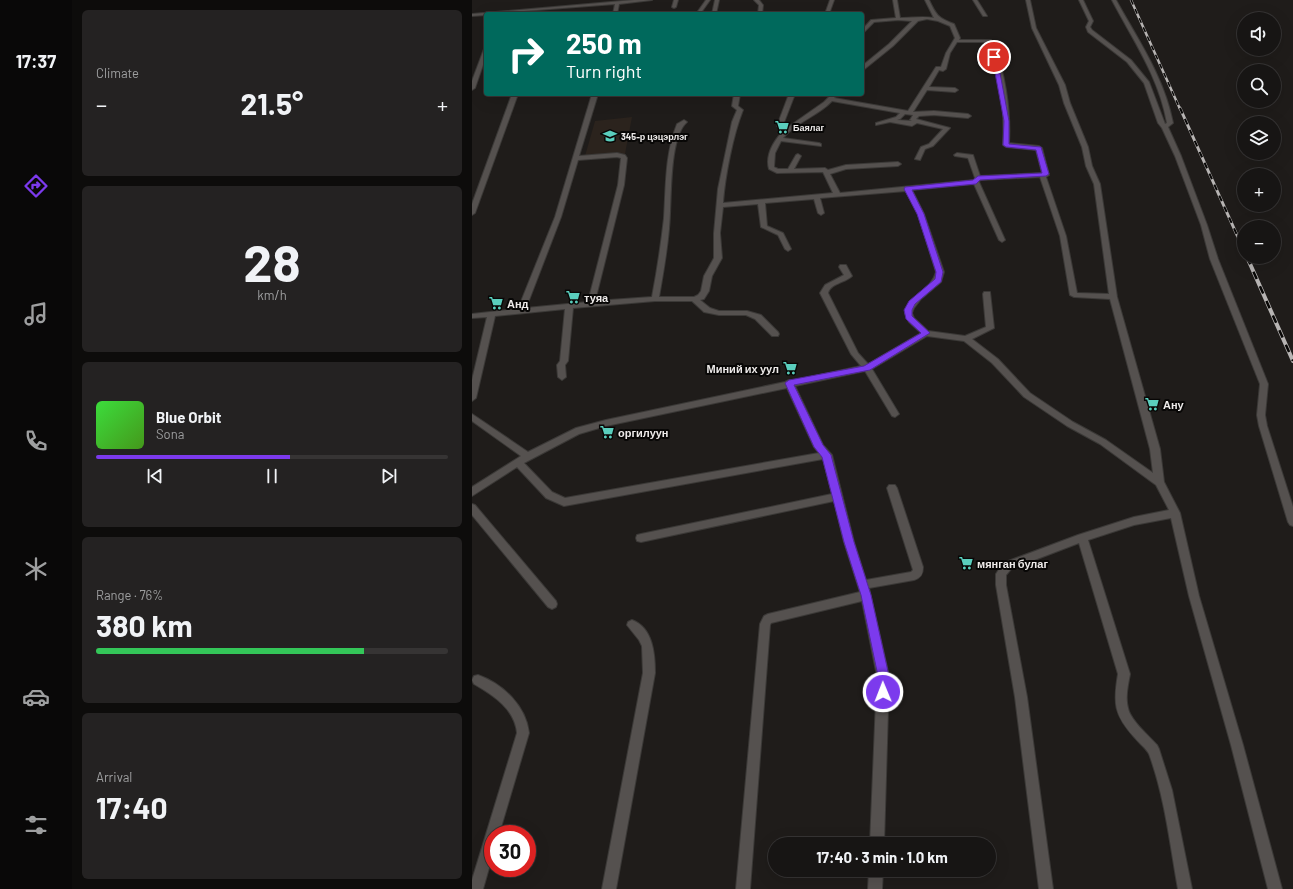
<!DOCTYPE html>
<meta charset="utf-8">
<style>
:root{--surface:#171514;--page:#242222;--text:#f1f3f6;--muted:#9e9fa0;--line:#363434;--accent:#7c3aed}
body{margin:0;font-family:Barlow,sans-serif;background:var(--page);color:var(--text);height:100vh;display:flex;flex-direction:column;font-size:15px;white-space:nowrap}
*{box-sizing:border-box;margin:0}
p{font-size:13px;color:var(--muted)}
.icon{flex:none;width:22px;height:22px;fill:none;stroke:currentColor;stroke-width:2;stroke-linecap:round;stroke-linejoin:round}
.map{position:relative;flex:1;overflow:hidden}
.sheet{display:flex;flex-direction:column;gap:10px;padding:10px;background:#0d0c0b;width:400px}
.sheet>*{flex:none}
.guide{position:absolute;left:12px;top:12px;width:380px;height:84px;border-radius:4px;box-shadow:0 4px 16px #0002,0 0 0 1px var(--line);background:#00695c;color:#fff;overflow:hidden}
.buttons{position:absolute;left:765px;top:12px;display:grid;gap:8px}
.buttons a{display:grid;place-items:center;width:44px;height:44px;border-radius:50%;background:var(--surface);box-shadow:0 4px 16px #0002,0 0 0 1px var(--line);font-size:20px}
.speed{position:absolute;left:12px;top:825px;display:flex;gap:8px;font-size:20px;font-weight:700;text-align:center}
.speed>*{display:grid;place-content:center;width:52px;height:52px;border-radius:50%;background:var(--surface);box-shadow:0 4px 16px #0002,0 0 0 1px var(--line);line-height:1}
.speed .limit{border:6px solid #d22;background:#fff;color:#111}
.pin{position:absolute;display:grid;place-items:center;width:34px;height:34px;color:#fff;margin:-17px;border:2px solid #fff;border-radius:50%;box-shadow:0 1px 4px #0007}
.me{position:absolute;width:44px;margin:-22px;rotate:359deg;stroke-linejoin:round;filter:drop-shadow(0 0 3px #0008)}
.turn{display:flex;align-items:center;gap:14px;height:84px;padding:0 16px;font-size:18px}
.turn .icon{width:52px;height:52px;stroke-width:2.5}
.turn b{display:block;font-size:28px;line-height:34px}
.big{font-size:30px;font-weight:700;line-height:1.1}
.sheet .tile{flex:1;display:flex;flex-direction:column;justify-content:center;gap:6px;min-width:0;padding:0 14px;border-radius:6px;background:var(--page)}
.sheet .dial{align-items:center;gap:0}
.dial b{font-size:52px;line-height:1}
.song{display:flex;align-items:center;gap:12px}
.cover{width:48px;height:48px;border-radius:6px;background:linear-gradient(135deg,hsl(120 70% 55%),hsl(100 70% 35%))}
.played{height:4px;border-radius:2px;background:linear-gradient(90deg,var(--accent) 55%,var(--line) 55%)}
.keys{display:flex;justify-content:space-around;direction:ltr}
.heat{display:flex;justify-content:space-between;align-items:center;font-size:22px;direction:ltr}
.charge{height:6px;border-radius:3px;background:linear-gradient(90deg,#34c759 76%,var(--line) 0)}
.trip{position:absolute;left:296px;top:837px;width:228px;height:40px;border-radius:20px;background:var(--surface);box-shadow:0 4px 16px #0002,0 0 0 1px var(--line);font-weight:700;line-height:40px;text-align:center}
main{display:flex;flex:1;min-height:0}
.dock{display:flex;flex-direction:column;width:72px;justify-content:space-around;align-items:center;background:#090808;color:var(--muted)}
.dock .icon{width:28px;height:28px}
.dock .on{color:var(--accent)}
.dock b{font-size:18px;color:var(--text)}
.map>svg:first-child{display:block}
.built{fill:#2b231d}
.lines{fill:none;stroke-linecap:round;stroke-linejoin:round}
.street-casing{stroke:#3b3937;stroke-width:2}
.street{fill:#55514f;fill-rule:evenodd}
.rail-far2-casing{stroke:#b7b4b3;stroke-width:2.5}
.rail-far1-casing{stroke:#b7b4b3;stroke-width:3}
.rail-casing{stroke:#b7b4b3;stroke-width:4}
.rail-far2{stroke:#080706;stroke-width:1.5;stroke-dasharray:5;stroke-linecap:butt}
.rail-far1{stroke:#080706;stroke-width:2;stroke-dasharray:6;stroke-linecap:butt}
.rail{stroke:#080706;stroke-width:2.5;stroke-dasharray:8;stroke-linecap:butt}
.route{fill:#7c3aed;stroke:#51269a}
.labels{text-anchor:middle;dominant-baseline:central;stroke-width:4;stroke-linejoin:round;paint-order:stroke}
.far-poi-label{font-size:9px;font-weight:bold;fill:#edeae9;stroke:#080706;text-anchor:start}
.poi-label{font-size:11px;font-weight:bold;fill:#edeae9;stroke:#080706;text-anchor:start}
</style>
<main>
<nav class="dock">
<b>17:37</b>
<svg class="icon on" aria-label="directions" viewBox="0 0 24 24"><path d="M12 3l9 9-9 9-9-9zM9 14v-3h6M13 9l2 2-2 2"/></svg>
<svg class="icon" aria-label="music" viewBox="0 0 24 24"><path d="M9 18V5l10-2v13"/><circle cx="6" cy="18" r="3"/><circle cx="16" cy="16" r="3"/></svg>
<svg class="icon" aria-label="phone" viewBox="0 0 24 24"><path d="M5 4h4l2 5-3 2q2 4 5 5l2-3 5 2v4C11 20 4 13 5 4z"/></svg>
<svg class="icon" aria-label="climate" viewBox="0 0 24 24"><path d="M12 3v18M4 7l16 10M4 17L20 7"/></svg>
<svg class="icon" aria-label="car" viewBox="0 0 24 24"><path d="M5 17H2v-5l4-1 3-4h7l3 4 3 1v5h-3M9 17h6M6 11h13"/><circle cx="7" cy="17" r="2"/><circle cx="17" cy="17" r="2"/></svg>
<svg class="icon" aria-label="filters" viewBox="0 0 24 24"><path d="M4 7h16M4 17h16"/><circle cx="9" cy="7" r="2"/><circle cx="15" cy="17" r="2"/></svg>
</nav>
<section class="sheet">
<div class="tile"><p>Climate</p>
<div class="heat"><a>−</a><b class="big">21.5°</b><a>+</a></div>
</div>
<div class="tile dial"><b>28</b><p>km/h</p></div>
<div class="tile">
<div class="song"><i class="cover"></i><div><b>Blue Orbit</b><p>Sona</p></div></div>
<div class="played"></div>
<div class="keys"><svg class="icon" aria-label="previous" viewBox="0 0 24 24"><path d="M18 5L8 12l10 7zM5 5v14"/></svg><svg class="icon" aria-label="pause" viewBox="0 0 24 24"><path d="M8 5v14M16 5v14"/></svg><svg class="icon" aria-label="next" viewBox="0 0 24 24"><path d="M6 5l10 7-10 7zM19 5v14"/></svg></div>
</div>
<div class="tile"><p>Range · 76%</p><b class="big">380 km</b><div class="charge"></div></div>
<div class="tile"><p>Arrival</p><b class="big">17:40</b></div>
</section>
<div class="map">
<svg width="821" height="889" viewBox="0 0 821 889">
<rect width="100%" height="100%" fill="#1f1c1a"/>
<polygon class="built" points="160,117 153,154 113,156 123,121"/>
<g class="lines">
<defs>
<g id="street">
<polygon points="162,0 180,0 147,4 145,14 141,14 143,4 14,14 14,15 0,16 0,14"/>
<polygon points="202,0 206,0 204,7 202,8 200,7"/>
<polygon points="234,0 238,0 228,14 224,14"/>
<polygon points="243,0 247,0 244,14 240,14"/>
<polygon points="282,0 287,0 291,5 290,14 286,14 287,5"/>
<polygon points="358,0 362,0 357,14 353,14"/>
<path d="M421,0H425L428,18C440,18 451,16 462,18L453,0H457C464,15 466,18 482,24L488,38L487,40H519C533,68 539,112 537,143L567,146L570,148L577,175L574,177L594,236L605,293L637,294L622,184L614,166L610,147L592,103L587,85L560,28L554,0H558L564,28L593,85L598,103L616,147L620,166L628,184L645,297L688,449L692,482L708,513L727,596L771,745L810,889H796L759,745L717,596L699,518L662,525L616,540L658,674C656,685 653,697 656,708C658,720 677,736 685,745L687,749L700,790L720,889H706C698,845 693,797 677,754C674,748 667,743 663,738C642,715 641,704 646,674L607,543L539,569L534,575V585L555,697L581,889H567L543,697L524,585V574L531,563L606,535L662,517L697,510L684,485L628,444L595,426L552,397L520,363L492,341L455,336L400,369L427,414L423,417L420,416L393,371L323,386L351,445L360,455L382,542L394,580L439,572L441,570L415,488L417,485H423L425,488L451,567C451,574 449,578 442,580L397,588L417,676L412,844H398L405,676L390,601L299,623L298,625L278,889H264L288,624L292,616L296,614L388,592L372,542L362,501L169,542L165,541L164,538L165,535L169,534L360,494L351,459L92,506L74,498L45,467L0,496V487L49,456L0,421V414L56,452L104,428L134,420L313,382L317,380L320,381L389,366L379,354L348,293L353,285L372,275L367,267L368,265H374L380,276C373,283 359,283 356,293L386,353L396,364L449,333L437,322L433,313C438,295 460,289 464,272L446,214L434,191L348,198L352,213L349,215L346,213L342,199L293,203L295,226L311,233L319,249L316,251L313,249L306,235L289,227L286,204L251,207L248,233L250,258L240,276L237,291L232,299L228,300L238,308L247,311H275L289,315L306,332L307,334L306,336H300L283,319L274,315H247L232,312L220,301H183L101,308L96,361L93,365L94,377L90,380L86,377L85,365L88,361L93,309L23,316L4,398L0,401V380L15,317L0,318V314L46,309L83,217L120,94H126L107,156L145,153L153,155L155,158L152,185L123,301L180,297C185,271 189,244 192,218C194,186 193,154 205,124L212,120L215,122C196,138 200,204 197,229C195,252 191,274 187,297H222L226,295L229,291L232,276L242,258V233L246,189L260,122L265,110L260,106L262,94H268L266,106L271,110C261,135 253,176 251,203L361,193L351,172L305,173L297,169C293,155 302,141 311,131L305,126L317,94H323L311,125L315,128L352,102L360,94H366L362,98L436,111L464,67H469L474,53L483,38L478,26L466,21L455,19L446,21L421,46L390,71V66L417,44L440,21L426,20L402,22L390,34V30L399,20L424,18ZM485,42H515C528,74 533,111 531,145L534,147L564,150L570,173L508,176L501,155L485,153L482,155L483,156L496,158L503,178L502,180L368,193L358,174L374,169L426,166L429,164L426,162L374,165L356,170L353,168L322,169L329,156L326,154L324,155L316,169H306L302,167L303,153L309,141L349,146V144L347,143L311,138C324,122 346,116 360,101L428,113L424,117L404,123V125L418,122L440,126L445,123L471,129L457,144L449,147L443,159L448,160L453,149L461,146L478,128L444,119L447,116L462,115L496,118L499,116L496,114L462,111L441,112L455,90L483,92L486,90L483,88L457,87L467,70L471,71L474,69L478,53ZM433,114L441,115L438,120L440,121L425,120L428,119ZM145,157L149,158L146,185L116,302L54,308L89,217L106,160ZM568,177L588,236L598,295L602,297L638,299L678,449L681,473L634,440L601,422L558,393L526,359L500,339L522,328L518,292H512L511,294L514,327L493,336L456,331L442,318L440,313L442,308L449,299L469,282L472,272L452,214L440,190L502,184L527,240L530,242L533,240L507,182L508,180ZM315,388L342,447L347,453L93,498L80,492L52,463L107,434L134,426Z"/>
<polygon points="501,0 505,0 515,16 511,16"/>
<path d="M607,0H611L621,21L618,27L620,30L659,60L677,82L693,124L695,123C687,77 661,40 640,0H644C666,40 692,77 701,123L696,127L709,156L735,225L746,259L796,384L793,415L795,426L821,507V526L818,525L816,522L787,426L785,415L788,384L738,259L729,225L703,156L690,128L686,123L672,83L655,62L616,32L614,27L617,21Z"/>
<polygon points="14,48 14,56 3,88 0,90 0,81 12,49"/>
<polygon points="40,94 46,94 3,213 0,215 0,204"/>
<polygon points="0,504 3,505 84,601 85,604 84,607 80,609 76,607 0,515"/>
<path d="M160,620C181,628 183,654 183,673L144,889H130L171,673L170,646L167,640L155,625L156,622Z"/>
<path d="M6,675C31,684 54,706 57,733L27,834H21V854L11,889H0V880L45,733C43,709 21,695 2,684L0,680L2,676Z"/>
<polygon points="397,870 411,870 410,889 396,889"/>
</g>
</defs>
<use href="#street" class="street-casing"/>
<use href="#street" class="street"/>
<defs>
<polyline id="rail-far2" points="659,0 708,109"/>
<polyline id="rail-far1" points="708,108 769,244"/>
<g id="rail">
<polyline points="768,243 772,251"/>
<polyline points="775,257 821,361"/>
</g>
</defs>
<use href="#rail-far2" class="rail-far2-casing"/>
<use href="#rail-far1" class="rail-far1-casing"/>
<use href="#rail" class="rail-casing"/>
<use href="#rail-far2" class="rail-far2"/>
<use href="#rail-far1" class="rail-far1"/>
<use href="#rail" class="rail"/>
</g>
<polygon class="route" points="522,55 525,57 537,121 537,144 569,147 577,174 574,176 508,180 504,184 440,190 452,214 471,272 469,282 443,304 440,310 440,316 458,333 398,370 322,385 351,445 359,455 382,542 399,595 417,676 417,692 415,696 411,697 407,696 405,692 406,676 389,595 372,542 350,457 342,447 313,383 317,380 392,366 449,333 434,319 432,310 437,301 463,279 464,272 445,214 432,189 433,187 501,180 506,176 570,173 564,150 534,147 531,145 532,121 520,57"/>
<defs>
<symbol id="supermarket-bare" viewBox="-9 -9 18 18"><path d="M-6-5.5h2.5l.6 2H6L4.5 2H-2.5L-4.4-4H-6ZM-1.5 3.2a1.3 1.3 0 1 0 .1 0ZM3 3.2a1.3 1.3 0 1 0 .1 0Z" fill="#5acebd" stroke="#080706" stroke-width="2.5" paint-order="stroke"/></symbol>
<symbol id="school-bare" viewBox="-9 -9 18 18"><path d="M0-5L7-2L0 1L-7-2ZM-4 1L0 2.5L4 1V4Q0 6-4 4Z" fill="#5acebd" stroke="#080706" stroke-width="2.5" paint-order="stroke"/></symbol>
</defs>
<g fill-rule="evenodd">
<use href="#supermarket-bare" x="300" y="117" width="20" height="20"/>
<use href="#school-bare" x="128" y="126" width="20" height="20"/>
<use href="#supermarket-bare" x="91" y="287" width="20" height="20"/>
<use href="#supermarket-bare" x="14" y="293" width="20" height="20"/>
<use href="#supermarket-bare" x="308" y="358" width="20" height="20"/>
<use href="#supermarket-bare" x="670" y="394" width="20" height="20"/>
<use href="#supermarket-bare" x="125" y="422" width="20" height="20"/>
<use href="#supermarket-bare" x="484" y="553" width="20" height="20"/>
</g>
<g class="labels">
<g class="far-poi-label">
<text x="321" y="127">Баялаг</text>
<text x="149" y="136">345-р цэцэрлэг</text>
</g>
<g class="poi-label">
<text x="112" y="297">туяа</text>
<text x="35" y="303">Анд</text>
<text x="307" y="368" text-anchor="end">Миний их уул</text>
<text x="691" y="404">Ану</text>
<text x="146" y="432">оргилуун</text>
<text x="505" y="563">мянган булаг</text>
</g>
</g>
</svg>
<div class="buttons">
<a><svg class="icon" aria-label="sound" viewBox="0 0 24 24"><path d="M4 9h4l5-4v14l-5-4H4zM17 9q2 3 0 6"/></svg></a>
<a><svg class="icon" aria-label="search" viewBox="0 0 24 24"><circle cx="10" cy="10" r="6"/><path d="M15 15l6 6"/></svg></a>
<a><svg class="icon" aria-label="layers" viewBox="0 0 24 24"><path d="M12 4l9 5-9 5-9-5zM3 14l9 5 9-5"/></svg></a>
<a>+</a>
<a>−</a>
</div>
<div class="speed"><div class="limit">30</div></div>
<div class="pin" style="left:522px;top:57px;background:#d93025"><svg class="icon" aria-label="arrive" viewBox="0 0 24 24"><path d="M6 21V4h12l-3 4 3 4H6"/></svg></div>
<svg class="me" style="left:411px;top:692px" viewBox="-20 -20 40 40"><circle r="17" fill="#7c3aed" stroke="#fff" stroke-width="3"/><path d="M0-11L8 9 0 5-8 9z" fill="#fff"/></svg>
<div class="trip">17:40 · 3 min · 1.0 km</div>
<div class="guide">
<div class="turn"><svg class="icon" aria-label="right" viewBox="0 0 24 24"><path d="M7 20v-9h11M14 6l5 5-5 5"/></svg><div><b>250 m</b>Turn right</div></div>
</div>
</div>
</main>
